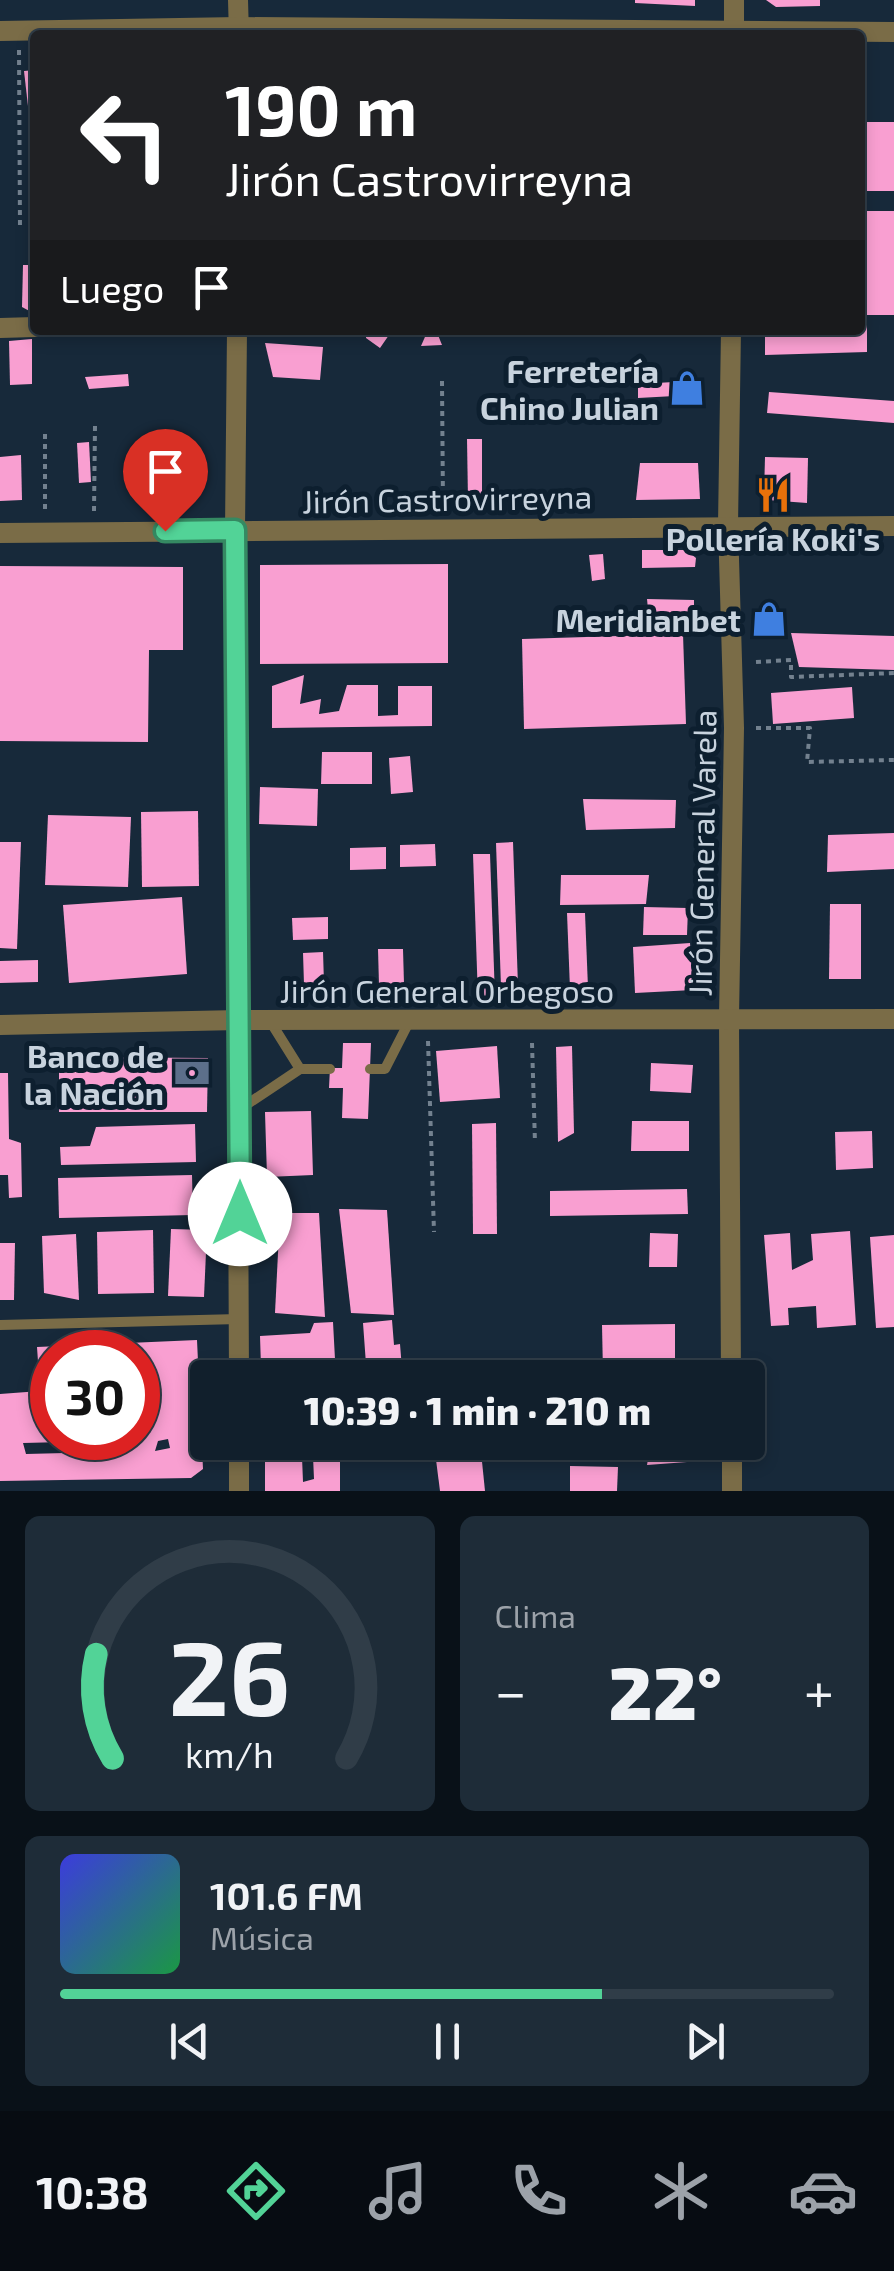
<!DOCTYPE html>
<html lang="es">
<meta charset="utf-8">
<style>
:root{--surface:#111f2c;--page:#1e2c38;--text:#f1f3f6;--muted:#9ca2a9;--line:#303d48;--accent:#52d397}
body{margin:0;font-family:"Exo 2",sans-serif;background:var(--page);color:var(--text);height:100vh;display:flex;flex-direction:column;font-size:38px;white-space:nowrap}
*{box-sizing:border-box;margin:0}
p{font-size:32px;color:var(--muted)}
.icon{flex:none;width:55px;height:55px;fill:none;stroke:currentColor;stroke-width:2;stroke-linecap:round;stroke-linejoin:round}
.map{position:relative;height:1491px;overflow:hidden}
.panel{display:flex;flex-direction:column;gap:25px;padding:25px;background:#091118;flex:1}
.panel>*{flex:none}
.hud{position:absolute;left:30px;top:30px;width:835px;height:305px;border-radius:10px;box-shadow:0 5px 15px #0003,0 0 0 2px var(--line);background:#202124;color:#fff;overflow:hidden}
.speed{position:absolute;left:30px;top:1330px;display:flex;gap:20px;font-size:50px;font-weight:700;text-align:center}
.speed>*{display:grid;place-content:center;width:130px;height:130px;border-radius:50%;background:var(--surface);box-shadow:0 5px 15px #0003,0 0 0 2px var(--line);line-height:1}
.speed .limit{border:15px solid #d22;background:#fff;color:#111}
.pin{position:absolute;display:grid;place-items:center;width:85px;height:85px;color:#fff;margin:-102px -42px;border-radius:50% 50% 50% 0;rotate:-45deg;box-shadow:0 0 10px #0007}
.pin .icon{rotate:45deg}
.me{position:absolute;width:110px;margin:-55px;rotate:0deg;stroke-linejoin:round;filter:drop-shadow(0 0 8px #0008)}
.turn{display:flex;align-items:center;gap:35px;height:210px;padding:0 30px;font-size:45px}
.turn .icon{width:130px;height:130px;stroke-width:2.5}
.turn b{display:block;font-size:70px;line-height:85px}
.then{display:flex;align-items:center;height:95px;padding:0 30px;background:#0003;gap:20px;font-size:38px}
.big{font-size:75px;font-weight:800;line-height:1.1}
.panel .tile{flex:1;display:flex;flex-direction:column;justify-content:center;gap:15px;min-width:0;padding:0 35px;border-radius:15px;background:var(--page)}
.panel .dial{align-items:center;gap:0}
.dial svg{height:260px;overflow:visible;fill:none;stroke:var(--line);stroke-width:7;stroke-linecap:round;text-anchor:middle}
.dial text{fill:var(--text);stroke:none}
.song{display:flex;align-items:center;gap:30px}
.cover{width:120px;height:120px;border-radius:15px;background:linear-gradient(135deg,hsl(240 70% 55%),hsl(140 70% 35%))}
.played{height:10px;border-radius:5px;background:linear-gradient(90deg,var(--accent) 70%,var(--line) 70%)}
.keys{display:flex;justify-content:space-around;direction:ltr}
.heat{display:flex;justify-content:space-between;align-items:center;font-size:55px;direction:ltr}
.panel .tiles{flex:1;display:grid;gap:25px;grid-template-columns:1fr 1fr}
.tile:last-child{grid-column:span 2}
.trip{position:absolute;left:190px;top:1360px;width:575px;height:100px;border-radius:10px;background:var(--surface);box-shadow:0 5px 15px #0003,0 0 0 2px var(--line);font-weight:800;line-height:100px;text-align:center}
.menu{display:flex;height:160px;justify-content:space-around;align-items:center;background:#070c12;color:var(--muted)}
.menu .icon{width:70px;height:70px}
.menu .on{color:var(--accent)}
.menu b{font-size:45px;color:var(--text)}
.map>svg:first-child{display:block}
.building{fill:#f99fd1;fill-rule:evenodd}
.lines{fill:none;stroke-linecap:round;stroke-linejoin:round}
.path{stroke:#73818f;stroke-width:4;stroke-dasharray:5 5;stroke-linecap:butt}
.lane{stroke:#7a6c47;stroke-width:10}
.street{stroke:#7a6c47;stroke-width:20}
.route-casing{stroke:#358962;stroke-width:25}
.route{stroke:#52d397;stroke-width:18}
.labels{text-anchor:middle;dominant-baseline:central;stroke-width:10;stroke-linejoin:round;paint-order:stroke}
.poi-label{font-size:32px;font-weight:bold;fill:#c8d3de;stroke:#0d1f2f;text-anchor:end}
.street-label{font-size:32px;fill:#c8d3de;stroke:#0d1f2f}
</style>
<div class="map">
<svg width="894" height="1491" viewBox="0 0 894 1491">
<rect width="100%" height="100%" fill="#17293a"/>
<g class="building">
<polygon points="635,0 695,0 695,6 635,3"/>
<polygon points="766,0 820,0 820,6 776,7"/>
<polygon points="35,70 35,116 29,115 24,71"/>
<rect x="860" y="122" width="34" height="69"/>
<rect x="860" y="211" width="34" height="104"/>
<polygon points="23,265 35,265 35,314 22,307"/>
<polygon points="860,324 867,324 867,352 765,355 765,330 860,330"/>
<polygon points="366,330 420,330 420,333 389,335 380,348 366,338"/>
<polygon points="428,330 436,330 442,345 421,346"/>
<polygon points="32,339 32,384 10,385 9,341"/>
<polygon points="265,343 323,347 320,380 273,377"/>
<polygon points="128,374 129,386 89,389 85,377"/>
<polygon points="692,381 693,395 638,398 638,384"/>
<polygon points="769,392 894,401 894,423 767,413"/>
<polygon points="467,439 482,439 482,501 468,501"/>
<polygon points="89,442 91,482 79,483 77,443"/>
<polygon points="147,445 147,498 134,498 134,450"/>
<polygon points="21,455 22,500 0,501 0,457"/>
<polygon points="765,457 808,458 807,503 767,500 764,494"/>
<polygon points="640,463 698,463 700,499 636,500"/>
<polygon points="642,550 686,550 696,558 695,567 642,568"/>
<polygon points="603,554 605,579 592,581 589,555"/>
<polygon points="448,564 448,663 260,664 260,565"/>
<polygon points="0,566 183,567 183,650 149,650 148,742 0,741"/>
<polygon points="647,599 694,600 694,620 649,620"/>
<polygon points="791,633 894,636 894,670 799,667"/>
<polygon points="683,634 686,724 524,729 522,639"/>
<polygon points="304,675 300,704 321,699 319,714 339,711 347,685 378,685 378,716 398,715 398,686 432,686 432,726 272,728 272,686"/>
<polygon points="852,687 854,718 773,724 771,693"/>
<polygon points="322,752 372,752 372,784 321,784"/>
<polygon points="410,756 413,792 391,794 389,758"/>
<polygon points="260,787 318,789 317,826 259,824"/>
<polygon points="583,799 676,800 675,828 586,830"/>
<polygon points="198,811 199,886 142,887 141,812"/>
<polygon points="48,815 131,817 128,887 45,885"/>
<polygon points="894,833 894,869 827,872 828,835"/>
<polygon points="0,842 21,842 17,949 0,948"/>
<polygon points="513,842 518,986 501,987 496,843"/>
<polygon points="435,844 436,866 400,867 400,845"/>
<polygon points="386,847 386,869 350,870 350,848"/>
<polygon points="473,854 490,854 495,998 478,999"/>
<polygon points="561,875 649,875 646,904 560,905"/>
<polygon points="182,897 187,974 69,983 63,905"/>
<polygon points="830,904 861,904 861,979 829,979"/>
<polygon points="644,907 688,908 687,935 643,935"/>
<polygon points="567,913 585,913 588,988 570,989"/>
<polygon points="328,917 328,939 293,940 292,918"/>
<polygon points="690,943 693,990 635,993 633,947"/>
<polygon points="378,949 403,949 404,984 379,985"/>
<polygon points="323,952 324,983 304,984 303,953"/>
<polygon points="38,960 38,982 0,983 0,961"/>
<polygon points="343,1043 371,1043 368,1119 342,1118 343,1088 329,1088 330,1068 342,1068"/>
<polygon points="497,1046 500,1098 440,1102 436,1051"/>
<polygon points="572,1046 574,1133 558,1142 556,1047"/>
<polygon points="59,1057 208,1058 207,1112 59,1112"/>
<polygon points="651,1063 693,1065 691,1093 650,1091"/>
<polygon points="0,1073 8,1073 9,1139 21,1143 22,1197 9,1198 8,1175 0,1175"/>
<polygon points="311,1111 313,1175 267,1177 265,1112"/>
<polygon points="632,1121 689,1121 689,1151 631,1151"/>
<polygon points="496,1123 497,1234 473,1234 472,1124"/>
<polygon points="195,1124 196,1162 61,1165 60,1147 90,1146 96,1127"/>
<polygon points="872,1131 873,1168 836,1170 835,1132"/>
<polygon points="192,1175 193,1215 59,1218 58,1178"/>
<polygon points="687,1189 688,1214 550,1216 550,1191"/>
<polygon points="339,1209 387,1210 394,1315 351,1313"/>
<polygon points="280,1213 319,1213 325,1317 275,1313"/>
<polygon points="171,1229 207,1230 204,1297 168,1296"/>
<polygon points="153,1230 154,1293 98,1294 97,1232"/>
<polygon points="850,1231 856,1325 817,1328 816,1306 788,1308 789,1325 771,1326 764,1235 790,1233 792,1270 813,1260 811,1234"/>
<polygon points="650,1233 678,1234 677,1267 649,1267"/>
<polygon points="76,1234 79,1300 44,1293 42,1236"/>
<polygon points="894,1235 894,1327 876,1328 870,1237"/>
<polygon points="0,1243 15,1243 14,1300 0,1300"/>
<polygon points="392,1320 394,1345 400,1344 402,1369 387,1370 388,1378 367,1378 363,1323"/>
<polygon points="333,1322 336,1378 310,1378 310,1365 261,1367 260,1336 310,1333 314,1323"/>
<polygon points="675,1324 675,1372 603,1373 602,1325"/>
<path d="M197,1340L203,1469L191,1478L0,1481V1394L40,1391L37,1347ZM52,1352H138V1387L146,1389H138V1438H131L132,1447L96,1450V1438H52ZM168,1439L170,1448L155,1451L158,1441ZM64,1442L65,1453L26,1454L23,1443Z"/>
<path d="M265,1442H340V1491H265ZM313,1456L314,1479L303,1482L302,1457Z"/>
<polygon points="446,1442 480,1442 485,1491 440,1491 434,1444"/>
<polygon points="685,1445 687,1462 647,1465 650,1448"/>
<polygon points="570,1466 618,1467 617,1491 570,1491"/>
</g>
<g class="lines">
<g class="path">
<polyline points="19,50 20,228"/>
<polyline points="442,381 443,506"/>
<polyline points="45,509 45,429"/>
<polyline points="94,511 95,426"/>
<polyline points="756,662 791,660 791,677 894,673"/>
<polyline points="756,728 810,728 807,762 894,760"/>
<polyline points="428,1041 434,1232"/>
<polyline points="532,1043 535,1143"/>
</g>
<g class="lane">
<polyline points="270,1021 300,1069 330,1069"/>
<polyline points="370,1069 385,1069 410,1020"/>
<polyline points="240,1109 300,1069"/>
<polyline points="0,1325 239,1319"/>
</g>
<g class="street">
<polyline points="238,0 239,35"/>
<polyline points="734,0 734,35"/>
<polyline points="0,31 239,27 894,32"/>
<polyline points="0,328 35,327"/>
<polyline points="237,330 235,530 239,1378"/>
<polyline points="731,330 728,525 734,728 729,1018 731,1378"/>
<polyline points="0,533 894,526"/>
<polyline points="0,1025 239,1020 894,1019"/>
<polyline points="239,1442 239,1491"/>
<polyline points="732,1442 732,1491"/>
</g>
</g>
<g class="lines">
<defs>
<polyline id="route" points="165,531 235,530 240,1214"/>
</defs>
<use href="#route" class="route-casing"/>
<use href="#route" class="route"/>
</g>
<defs>
<symbol id="shop-bare" viewBox="-9 -9 18 18"><path d="M-5-2.5h2.3a2.7 3.5 0 0 1 5.4 0H5L5.5 6h-11ZM-1.5-2.5h3a1.5 2.3 0 0 0-3 0Z" fill="#3f7fe0" stroke="#0d1f2f" stroke-width="2.5" paint-order="stroke"/></symbol>
<symbol id="restaurant-bare" viewBox="-9 -9 18 18"><path d="M-5-6h1v4h1v-4h1v4h1v-4h1v5L-1.5 .5V6h-2V.5L-5-1ZM5-6V6H3V1.5H1.5Q1.5-4 5-6Z" fill="#e8710a" stroke="#0d1f2f" stroke-width="2.5" paint-order="stroke"/></symbol>
<symbol id="bank-bare" viewBox="-9 -9 18 18"><path d="M-6-4H6V4H-6ZM0-2.3a2.3 2.3 0 1 0 0 4.6a2.3 2.3 0 1 0 0-4.6Z" fill="#5c6f8a" stroke="#0d1f2f" stroke-width="2.5" paint-order="stroke"/></symbol>
</defs>
<g fill-rule="evenodd">
<use href="#shop-bare" x="662" y="363" width="50" height="50"/>
<use href="#restaurant-bare" x="748" y="470" width="50" height="50"/>
<use href="#shop-bare" x="744" y="594" width="50" height="50"/>
<use href="#bank-bare" x="167" y="1048" width="50" height="50"/>
</g>
<g class="labels">
<g class="poi-label">
<text x="659" y="370">Ferretería<tspan x="659" dy="37">Chino Julian</tspan></text>
<text x="773" y="538" text-anchor="middle">Pollería Koki's</text>
<text x="741" y="619">Meridianbet</text>
<text x="164" y="1055">Banco de<tspan x="164" dy="37">la Nación</tspan></text>
</g>
<g class="street-label">
<text transform="translate(447 498) rotate(-1)">Jirón Castrovirreyna</text>
<text transform="translate(701 853) rotate(-89)">Jirón General Varela</text>
<text x="447" y="990">Jirón General Orbegoso</text>
</g>
</g>
</svg>
<div class="speed"><div class="limit">30</div></div>
<div class="pin" style="left:165px;top:531px;background:#d93025"><svg class="icon" aria-label="arrive" viewBox="0 0 24 24"><path d="M6 21V4h12l-3 4 3 4H6"/></svg></div>
<svg class="me" style="left:240px;top:1214px" viewBox="-20 -20 40 40"><circle r="19" fill="#fff"/><path d="M0-13L10 11 0 6-10 11z" fill="#52d397"/></svg>
<div class="trip">10:39 · 1 min · 210 m</div>
<div class="hud">
<div class="turn"><svg class="icon" aria-label="left" viewBox="0 0 24 24"><path d="M17 20v-9H6M10 6l-5 5 5 5"/></svg><div><b>190 m</b>Jirón Castrovirreyna</div></div>
<div class="then">Luego<svg class="icon" aria-label="arrive" viewBox="0 0 24 24"><path d="M6 21V4h12l-3 4 3 4H6"/></svg></div>
</div>
</div>
<section class="panel">
<div class="tiles">
<div class="tile dial"><svg viewBox="0 0 100 80">
<path d="M14 69A42 42 0 1 1 86 69"/>
<path d="M14 69A42 42 0 0 1 9 37" stroke="#52d397"/>
<text x="50" y="56" font-size="32" font-weight="700">26</text>
<text x="50" y="72" font-size="11">km/h</text>
</svg></div>
<div class="tile"><p>Clima</p>
<div class="heat"><a>−</a><b class="big">22°</b><a>+</a></div>
</div>
<div class="tile">
<div class="song"><i class="cover"></i><div><b>101.6 FM</b><p>Música</p></div></div>
<div class="played"></div>
<div class="keys"><svg class="icon" aria-label="previous" viewBox="0 0 24 24"><path d="M18 5L8 12l10 7zM5 5v14"/></svg><svg class="icon" aria-label="pause" viewBox="0 0 24 24"><path d="M8 5v14M16 5v14"/></svg><svg class="icon" aria-label="next" viewBox="0 0 24 24"><path d="M6 5l10 7-10 7zM19 5v14"/></svg></div>
</div>
</div>
</section>
<nav class="menu">
<b>10:38</b>
<svg class="icon on" aria-label="directions" viewBox="0 0 24 24"><path d="M12 3l9 9-9 9-9-9zM9 14v-3h6M13 9l2 2-2 2"/></svg>
<svg class="icon" aria-label="music" viewBox="0 0 24 24"><path d="M9 18V5l10-2v13"/><circle cx="6" cy="18" r="3"/><circle cx="16" cy="16" r="3"/></svg>
<svg class="icon" aria-label="phone" viewBox="0 0 24 24"><path d="M5 4h4l2 5-3 2q2 4 5 5l2-3 5 2v4C11 20 4 13 5 4z"/></svg>
<svg class="icon" aria-label="climate" viewBox="0 0 24 24"><path d="M12 3v18M4 7l16 10M4 17L20 7"/></svg>
<svg class="icon" aria-label="car" viewBox="0 0 24 24"><path d="M5 17H2v-5l4-1 3-4h7l3 4 3 1v5h-3M9 17h6M6 11h13"/><circle cx="7" cy="17" r="2"/><circle cx="17" cy="17" r="2"/></svg>
</nav>
